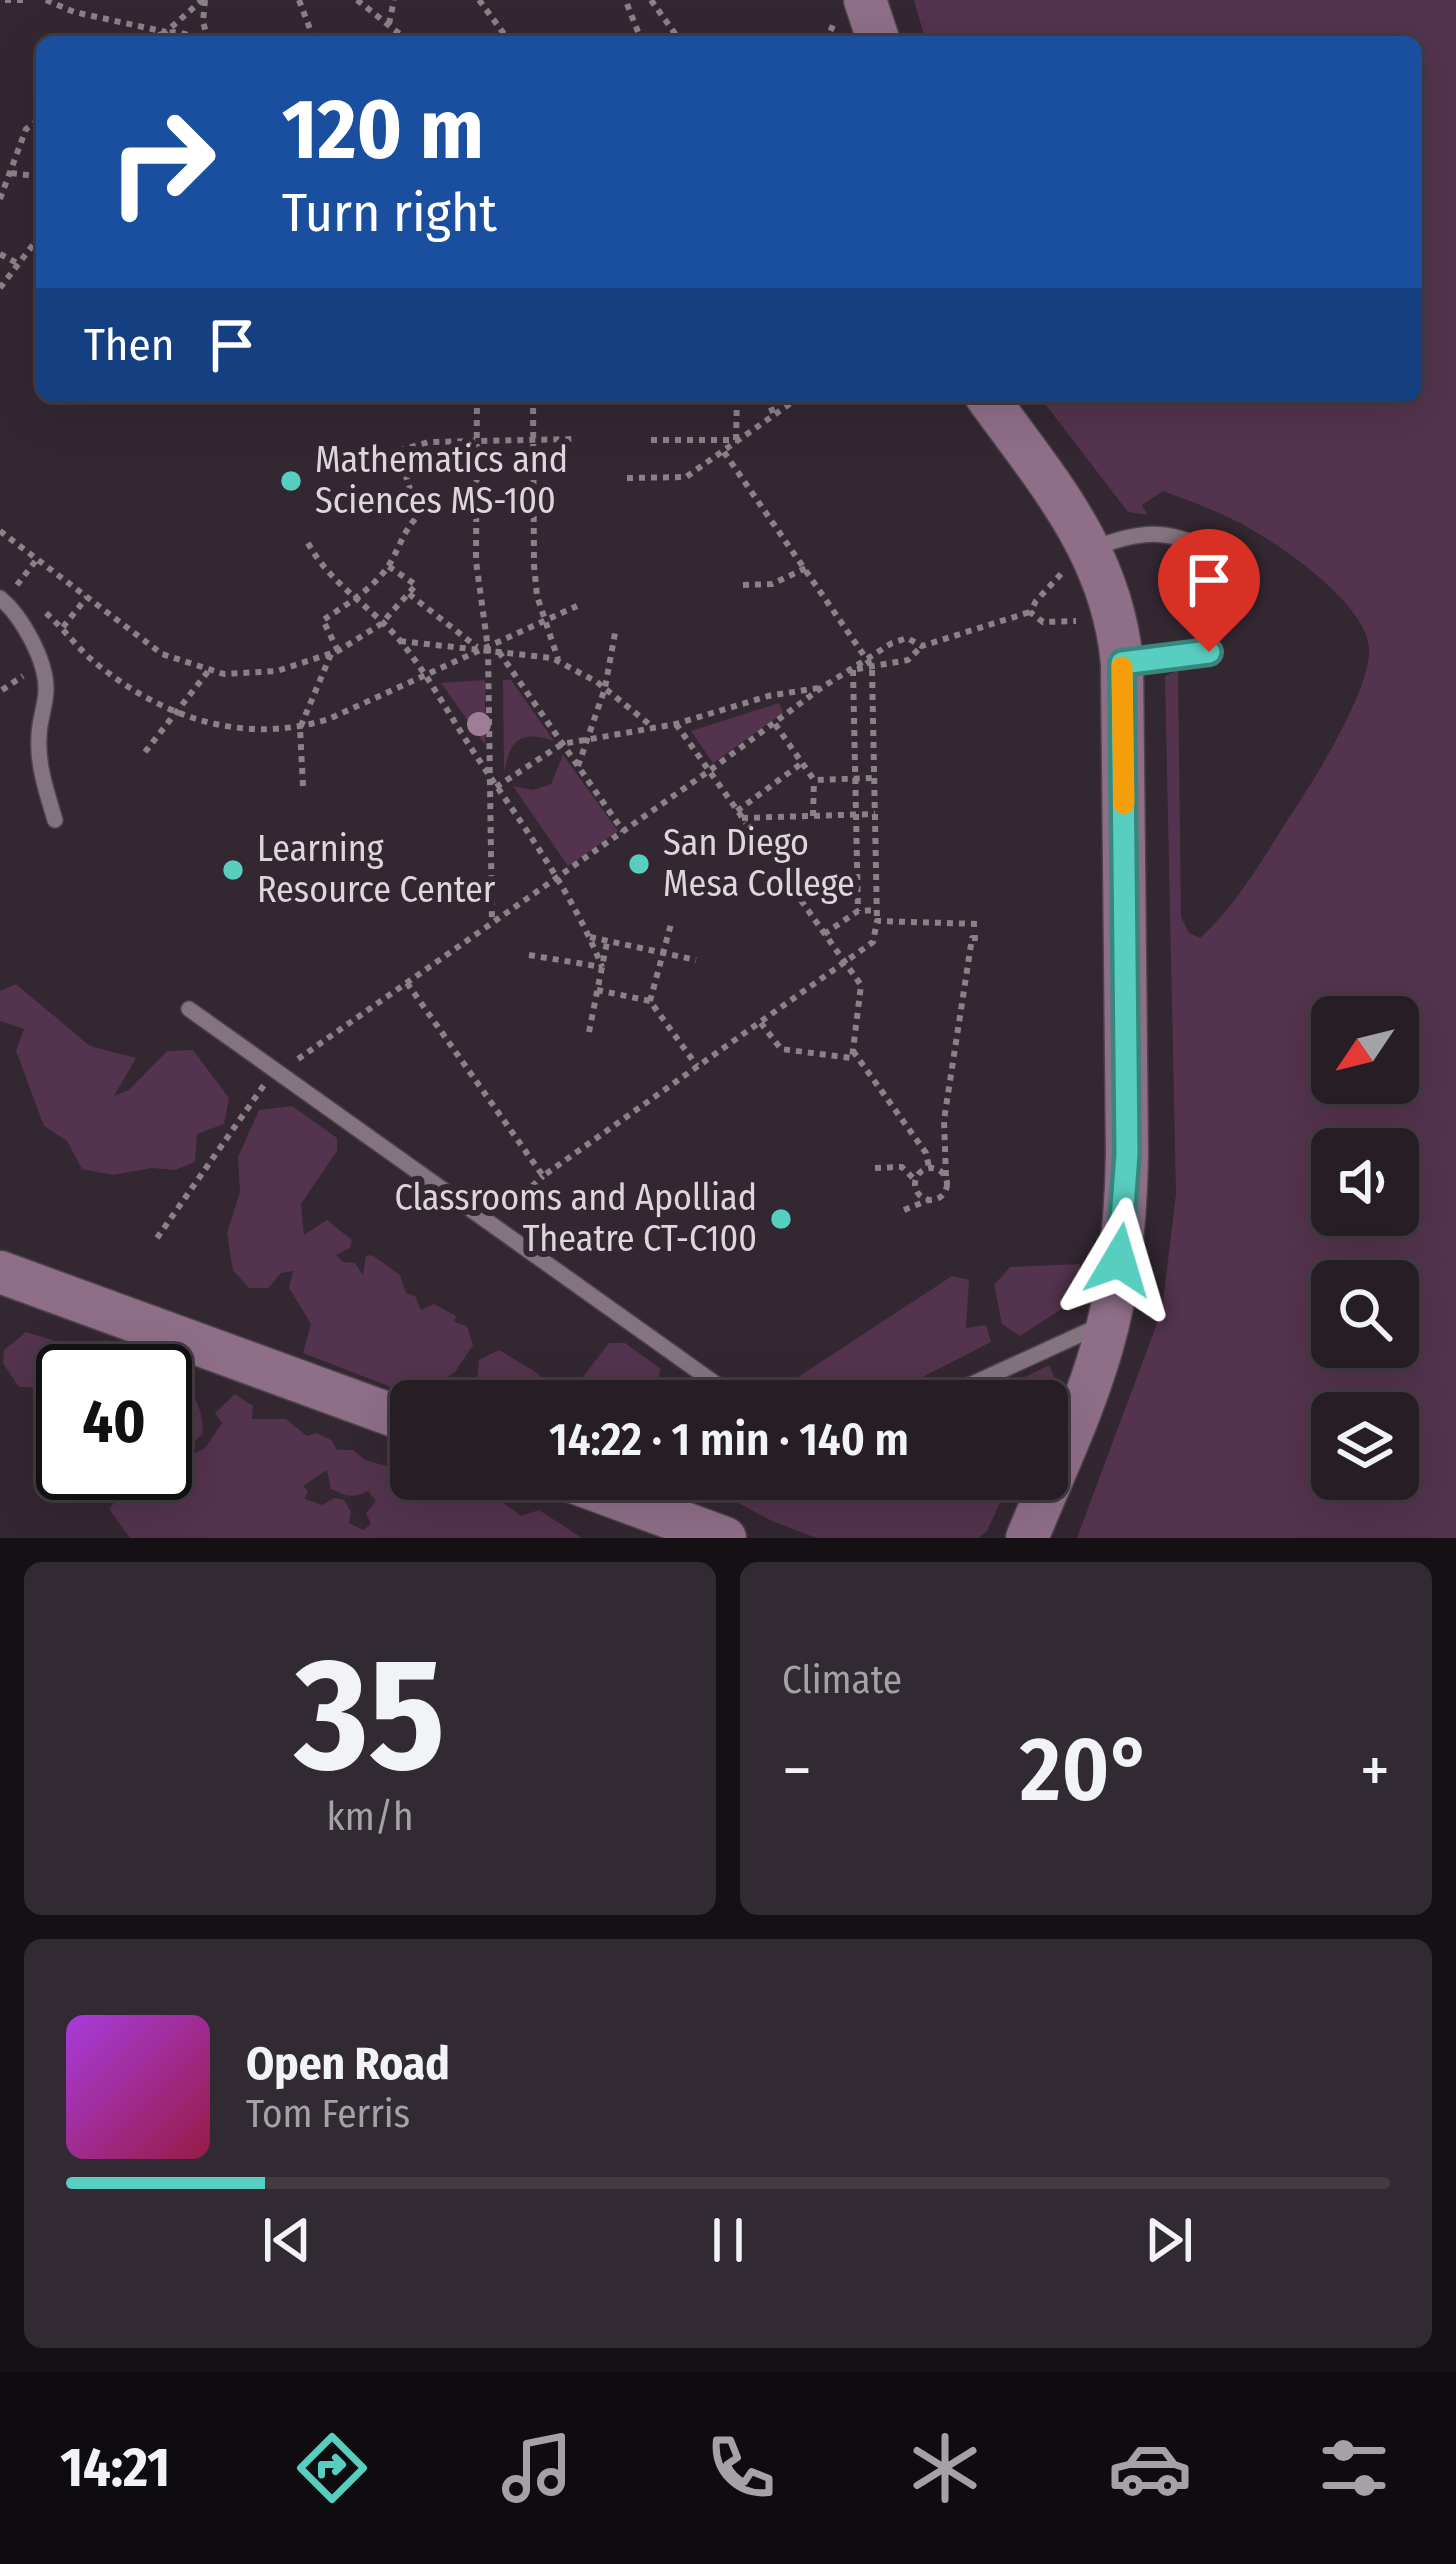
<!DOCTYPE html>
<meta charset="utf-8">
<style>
:root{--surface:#261d25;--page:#322a32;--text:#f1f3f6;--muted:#a4a2a7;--line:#423b42;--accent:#58cec0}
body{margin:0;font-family:"Fira Sans Condensed",sans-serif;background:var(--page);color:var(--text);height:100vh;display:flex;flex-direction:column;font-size:45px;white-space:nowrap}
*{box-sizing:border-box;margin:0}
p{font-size:39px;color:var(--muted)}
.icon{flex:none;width:66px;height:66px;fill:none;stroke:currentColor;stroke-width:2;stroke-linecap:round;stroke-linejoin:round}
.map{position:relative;height:1538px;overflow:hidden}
.sheet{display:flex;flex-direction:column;gap:24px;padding:24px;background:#151014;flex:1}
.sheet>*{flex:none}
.guide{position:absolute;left:36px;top:36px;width:1386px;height:366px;border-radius:18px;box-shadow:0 12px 48px #0002,0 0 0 3px var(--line);background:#1a4fa0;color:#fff;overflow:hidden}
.needle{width:78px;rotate:235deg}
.tools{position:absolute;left:1311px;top:996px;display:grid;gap:24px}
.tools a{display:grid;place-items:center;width:108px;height:108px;border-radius:18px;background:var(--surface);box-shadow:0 12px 48px #0002,0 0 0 3px var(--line);font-size:60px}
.speed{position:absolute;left:36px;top:1344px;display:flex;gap:24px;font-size:60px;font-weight:700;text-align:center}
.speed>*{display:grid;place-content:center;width:156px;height:156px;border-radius:50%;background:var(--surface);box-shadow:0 12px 48px #0002,0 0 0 3px var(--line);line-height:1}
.speed .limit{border:6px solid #111;border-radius:18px;background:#fff;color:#111}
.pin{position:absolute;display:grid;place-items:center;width:102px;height:102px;color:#fff;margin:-123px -51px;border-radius:50% 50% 50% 0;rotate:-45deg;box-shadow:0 0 12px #0007}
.pin .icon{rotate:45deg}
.me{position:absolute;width:132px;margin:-66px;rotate:7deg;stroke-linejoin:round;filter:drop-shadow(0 0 9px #0008)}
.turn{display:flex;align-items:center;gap:42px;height:252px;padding:0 48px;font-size:54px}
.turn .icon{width:156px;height:156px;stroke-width:2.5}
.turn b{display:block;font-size:84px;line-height:102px}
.then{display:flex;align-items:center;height:114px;padding:0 48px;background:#0003;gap:24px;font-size:45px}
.big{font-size:90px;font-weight:600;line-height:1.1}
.sheet .tile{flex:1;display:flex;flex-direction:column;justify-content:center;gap:18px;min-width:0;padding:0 42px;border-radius:18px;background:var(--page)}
.sheet .dial{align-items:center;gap:0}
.dial b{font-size:156px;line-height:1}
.song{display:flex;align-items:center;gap:36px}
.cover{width:144px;height:144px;border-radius:18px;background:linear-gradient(135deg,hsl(280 70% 55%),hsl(340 70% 35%))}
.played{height:12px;border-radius:6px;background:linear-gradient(90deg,var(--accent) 15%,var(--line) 15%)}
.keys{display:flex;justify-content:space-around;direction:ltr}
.heat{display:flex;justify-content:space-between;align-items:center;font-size:66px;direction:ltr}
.sheet .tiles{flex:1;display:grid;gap:24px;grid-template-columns:1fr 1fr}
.tile:last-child{grid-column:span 2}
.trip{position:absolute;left:390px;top:1380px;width:678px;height:120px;border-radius:18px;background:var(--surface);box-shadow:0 12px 48px #0002,0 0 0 3px var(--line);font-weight:600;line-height:120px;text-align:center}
.dock{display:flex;height:192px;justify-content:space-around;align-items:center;background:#0f0c0f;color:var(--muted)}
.dock .icon{width:84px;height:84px}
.dock .on{color:var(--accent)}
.dock b{font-size:54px;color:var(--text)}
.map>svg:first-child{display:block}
.green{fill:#53334d;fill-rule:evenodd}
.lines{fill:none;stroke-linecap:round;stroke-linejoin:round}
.lane-casing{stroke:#4e434c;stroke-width:18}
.secondary-casing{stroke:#4e434c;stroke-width:45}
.path{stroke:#8b8189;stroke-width:6;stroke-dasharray:6 6;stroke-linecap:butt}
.lane{stroke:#83747f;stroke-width:15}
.secondary{stroke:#8f6f88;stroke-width:42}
.tree{fill:#9e7e97}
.route-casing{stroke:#39867d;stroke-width:30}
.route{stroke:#58cec0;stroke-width:21}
.slow{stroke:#f59e0b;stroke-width:21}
.poi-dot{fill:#58cec0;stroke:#332731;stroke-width:4.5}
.labels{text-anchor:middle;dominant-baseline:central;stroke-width:12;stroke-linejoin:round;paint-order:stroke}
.poi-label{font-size:36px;fill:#ded6dc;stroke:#332731;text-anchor:start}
</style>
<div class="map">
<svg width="1456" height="1538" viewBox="0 0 1456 1538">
<rect width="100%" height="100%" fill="#332731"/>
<g class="green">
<path d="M914,0H1456V1538H1077L1162,1310L1176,1194L1165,676L1178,670L1181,917L1189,933L1200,938C1240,902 1268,849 1298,804C1319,772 1373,684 1369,647C1365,601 1272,538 1232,519C1210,508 1186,500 1163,491L1142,505L1148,515L1128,512L1039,396H1416V42H926ZM1332,1017H1398V1083H1332ZM1332,1149H1398V1215H1332ZM1332,1281H1398V1347H1332ZM1332,1413H1398V1479H1332Z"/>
<polygon points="485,680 485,745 441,683"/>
<path d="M503,680H511L554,741C520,730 511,739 504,772Z"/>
<polygon points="779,703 783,713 713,763 691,731"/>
<polygon points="563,755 618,831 568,866 513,786 533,790 551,784"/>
<polygon points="16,984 90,1046 136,1058 114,1096 129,1090 167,1051 193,1050 229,1098 224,1124 197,1134 195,1162 175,1170 152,1168 113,1175 82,1169 67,1141 44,1126 16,1051 24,1029 0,1021 0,991"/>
<polygon points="292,1106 337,1138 337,1151 301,1204 304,1235 327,1220 352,1240 350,1248 336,1255 343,1262 355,1263 363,1275 366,1256 372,1255 400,1275 406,1293 415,1296 421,1310 434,1304 456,1316 454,1322 467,1326 473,1345 455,1372 419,1398 303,1353 311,1324 289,1288 293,1271 281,1273 268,1288 249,1288 233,1270 227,1233 240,1192 238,1157 259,1110"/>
<polygon points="1080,1264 1078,1298 1020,1336 1002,1324 994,1285 1010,1267"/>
<polygon points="952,1276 969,1280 966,1328 986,1325 991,1342 876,1401 784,1401 780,1394 795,1379"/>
<polygon points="26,1332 58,1342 60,1357 78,1347 104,1354 128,1371 63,1371 63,1446 37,1432 34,1419 54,1411 50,1388 43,1378 33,1387 19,1387 3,1363 4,1350"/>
<polygon points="609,1343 625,1343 661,1369 656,1383 678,1388 699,1401 640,1401 635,1392 624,1401 549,1401 550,1390 576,1386"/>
<polygon points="499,1350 539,1374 544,1389 535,1401 452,1401 450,1392 477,1377 479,1360"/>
<polygon points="1049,1365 1056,1382 1047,1401 977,1401"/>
<path d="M165,1376C194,1389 202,1403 203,1434L183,1452L186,1457L205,1448L222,1423L215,1413L235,1394L253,1406L252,1419H286L307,1436L317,1433L331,1440L337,1450H353L365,1460L411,1473V1479H451V1491C476,1490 502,1499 521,1516L539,1510L582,1538H130L109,1509L127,1488L117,1476L109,1480L102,1473H165ZM327,1470L331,1489C346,1496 353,1499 368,1491L376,1501L366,1513L371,1524L363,1530L349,1523L351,1512L344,1500L334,1498L322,1505L305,1499L308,1490L303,1486Z"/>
<polygon points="660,1479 1011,1479 987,1531 978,1538 816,1538 772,1521 721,1494"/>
</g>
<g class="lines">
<defs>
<g id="lane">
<path d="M1092,549C1140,530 1166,528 1213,551"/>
<path d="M0,598C22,616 46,660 46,689C46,705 39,721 39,736C37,765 47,793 55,820"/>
<polyline points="1125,662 1209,653"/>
<polyline points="189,1009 740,1401"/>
<polyline points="935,1401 1101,1325"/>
</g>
<g id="secondary">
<polyline points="865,0 879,42"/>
<path d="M986,396C1048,482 1112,553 1122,663L1127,1154C1126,1219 1120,1285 1102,1347C1083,1413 1053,1475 1027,1538"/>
<polyline points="0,1272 411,1422"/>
<polyline points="565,1479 725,1538"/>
</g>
</defs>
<use href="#lane" class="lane-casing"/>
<use href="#secondary" class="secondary-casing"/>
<g class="path">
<polyline points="5,0 23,0"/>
<polyline points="46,0 74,12 166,32 202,0"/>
<polyline points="205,0 203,22 209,42"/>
<polyline points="299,0 315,42"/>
<polyline points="357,0 410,42"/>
<polyline points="479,0 510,42"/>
<polyline points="651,0 681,42"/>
<polyline points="627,4 642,42"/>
<polyline points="389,24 394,0"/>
<path d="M148,42C165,28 183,30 201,42"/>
<polyline points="826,42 833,25"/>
<polyline points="11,173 42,177"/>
<polyline points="0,199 26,129 42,118"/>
<polyline points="0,254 19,264"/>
<polyline points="0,288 42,233"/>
<polyline points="477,396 476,561 488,648 492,923"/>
<polyline points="533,396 534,565 537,596 558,659"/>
<polyline points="767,396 774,416"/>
<polyline points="651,440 737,440"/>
<polyline points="736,440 737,396"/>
<polyline points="724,452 872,667 877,921"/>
<polyline points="387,454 429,442 572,439"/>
<polyline points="627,478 686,477 801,396"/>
<polyline points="0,531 162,654 224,674 277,671 338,651 381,624 416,585 388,566"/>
<path d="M308,543C331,586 373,607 402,643C431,679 453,722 479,760C523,826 573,893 602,967"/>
<polyline points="1061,574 1036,601 1030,612 1043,622 1076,621"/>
<polyline points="17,585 37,559"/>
<polyline points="743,585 772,584 806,568"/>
<polyline points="409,594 477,647"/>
<path d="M46,613C63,628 76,646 92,660C160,717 242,746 329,719L577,606"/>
<polyline points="63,627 87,597"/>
<polyline points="400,641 552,658 597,682 654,728"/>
<path d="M338,651L323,620C346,605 374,588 389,565C400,547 403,531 418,516L398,449"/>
<polyline points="499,652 623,831"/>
<polyline points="857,669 908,660 921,647"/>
<polyline points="853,670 858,911"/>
<polyline points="2,690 23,676"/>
<polyline points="676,724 861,985 852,1058 781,1049 760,1022"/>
<polyline points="775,724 814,780 874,778"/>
<polyline points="145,752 210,669"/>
<polyline points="578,766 605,688 615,633"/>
<polyline points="303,786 300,728 331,654"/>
<polyline points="496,787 562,744 676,724 768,696 818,688"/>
<polyline points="737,811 802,763"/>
<polyline points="813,816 814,780"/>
<polyline points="742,818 875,814"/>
<polyline points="824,934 858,911 877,910"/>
<polyline points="590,937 696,960"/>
<polyline points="529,955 602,967"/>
<polyline points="407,983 543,1176 873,942 877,921 980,924"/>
<polyline points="597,990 650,1001 697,1066"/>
<polyline points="650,1001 671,924"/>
<polyline points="589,1032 607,942"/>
<polyline points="853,1051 926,1153 929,1167"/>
<polyline points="298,1059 709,771 821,688 892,643 907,638 922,646 1030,612"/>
<circle cx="931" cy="1184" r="16"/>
<polyline points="875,1168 902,1167 914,1179"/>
<polyline points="946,1176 944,1120 972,938 980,938"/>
<polyline points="904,1210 929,1200"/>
<polyline points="506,1211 543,1176"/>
<polyline points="157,1238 264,1085"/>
</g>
<use href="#lane" class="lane"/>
<use href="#secondary" class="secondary"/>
</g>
<circle class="tree" cx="479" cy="724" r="12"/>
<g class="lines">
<defs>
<polyline id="route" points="1119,1260 1127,1154 1122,663 1209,652"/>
</defs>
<use href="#route" class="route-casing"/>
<use href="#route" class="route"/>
<polyline class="slow" points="1122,667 1124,804"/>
</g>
<g class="poi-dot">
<circle cx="291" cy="481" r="12"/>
<circle cx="639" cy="864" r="12"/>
<circle cx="233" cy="870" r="12"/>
<circle cx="781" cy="1219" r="12"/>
</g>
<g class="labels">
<g class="poi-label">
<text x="315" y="460">Mathematics and<tspan x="315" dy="41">Sciences MS-100</tspan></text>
<text x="663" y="843">San Diego<tspan x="663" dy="41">Mesa College</tspan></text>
<text x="257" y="849">Learning<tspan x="257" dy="41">Resource Center</tspan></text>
<text x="757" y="1198" text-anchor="end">Classrooms and Apolliad<tspan x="757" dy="41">Theatre CT-C100</tspan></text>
</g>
</g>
</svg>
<div class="tools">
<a><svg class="needle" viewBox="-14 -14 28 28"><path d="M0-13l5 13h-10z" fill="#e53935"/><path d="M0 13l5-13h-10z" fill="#a4a2a7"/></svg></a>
<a><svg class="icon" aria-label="sound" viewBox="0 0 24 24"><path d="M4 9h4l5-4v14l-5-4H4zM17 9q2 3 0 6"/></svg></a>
<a><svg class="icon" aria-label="search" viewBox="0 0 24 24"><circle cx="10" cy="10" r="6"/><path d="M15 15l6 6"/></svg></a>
<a><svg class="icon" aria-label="layers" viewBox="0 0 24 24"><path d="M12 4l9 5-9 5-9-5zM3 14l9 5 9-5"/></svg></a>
</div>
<div class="speed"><div class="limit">40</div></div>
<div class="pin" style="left:1209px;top:652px;background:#d93025"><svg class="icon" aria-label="arrive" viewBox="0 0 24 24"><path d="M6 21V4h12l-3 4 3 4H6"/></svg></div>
<svg class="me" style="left:1119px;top:1260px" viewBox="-20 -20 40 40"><path d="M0-17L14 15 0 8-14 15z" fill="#58cec0" stroke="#fff" stroke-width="4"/></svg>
<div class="trip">14:22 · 1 min · 140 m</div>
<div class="guide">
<div class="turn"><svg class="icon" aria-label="right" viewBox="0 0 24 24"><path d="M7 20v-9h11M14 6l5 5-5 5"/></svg><div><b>120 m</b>Turn right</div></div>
<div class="then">Then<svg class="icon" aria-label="arrive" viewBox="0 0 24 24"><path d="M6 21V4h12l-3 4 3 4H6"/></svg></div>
</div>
</div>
<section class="sheet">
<div class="tiles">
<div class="tile dial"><b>35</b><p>km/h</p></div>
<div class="tile"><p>Climate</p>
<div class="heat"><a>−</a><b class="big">20°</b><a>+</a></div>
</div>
<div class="tile">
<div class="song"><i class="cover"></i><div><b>Open Road</b><p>Tom Ferris</p></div></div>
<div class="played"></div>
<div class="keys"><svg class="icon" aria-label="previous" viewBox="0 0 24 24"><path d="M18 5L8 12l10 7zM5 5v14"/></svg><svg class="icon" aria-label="pause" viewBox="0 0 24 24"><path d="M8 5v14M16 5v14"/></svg><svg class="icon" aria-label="next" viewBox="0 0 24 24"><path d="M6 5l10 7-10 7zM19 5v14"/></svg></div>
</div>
</div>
</section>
<nav class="dock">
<b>14:21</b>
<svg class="icon on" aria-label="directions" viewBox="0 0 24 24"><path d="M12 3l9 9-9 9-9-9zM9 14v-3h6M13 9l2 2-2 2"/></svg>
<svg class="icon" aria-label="music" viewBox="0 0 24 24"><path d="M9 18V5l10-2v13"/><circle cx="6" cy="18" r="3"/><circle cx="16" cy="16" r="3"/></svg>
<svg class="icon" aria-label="phone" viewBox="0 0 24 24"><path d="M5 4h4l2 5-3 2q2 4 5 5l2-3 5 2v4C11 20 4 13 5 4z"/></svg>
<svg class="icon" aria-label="climate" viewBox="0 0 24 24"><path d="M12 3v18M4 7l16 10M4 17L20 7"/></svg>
<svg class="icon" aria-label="car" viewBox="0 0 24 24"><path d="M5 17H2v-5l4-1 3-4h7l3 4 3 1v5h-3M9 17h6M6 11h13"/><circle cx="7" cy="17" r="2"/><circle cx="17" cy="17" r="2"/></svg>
<svg class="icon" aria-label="filters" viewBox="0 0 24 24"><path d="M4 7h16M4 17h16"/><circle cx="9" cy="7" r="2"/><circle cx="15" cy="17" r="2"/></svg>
</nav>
